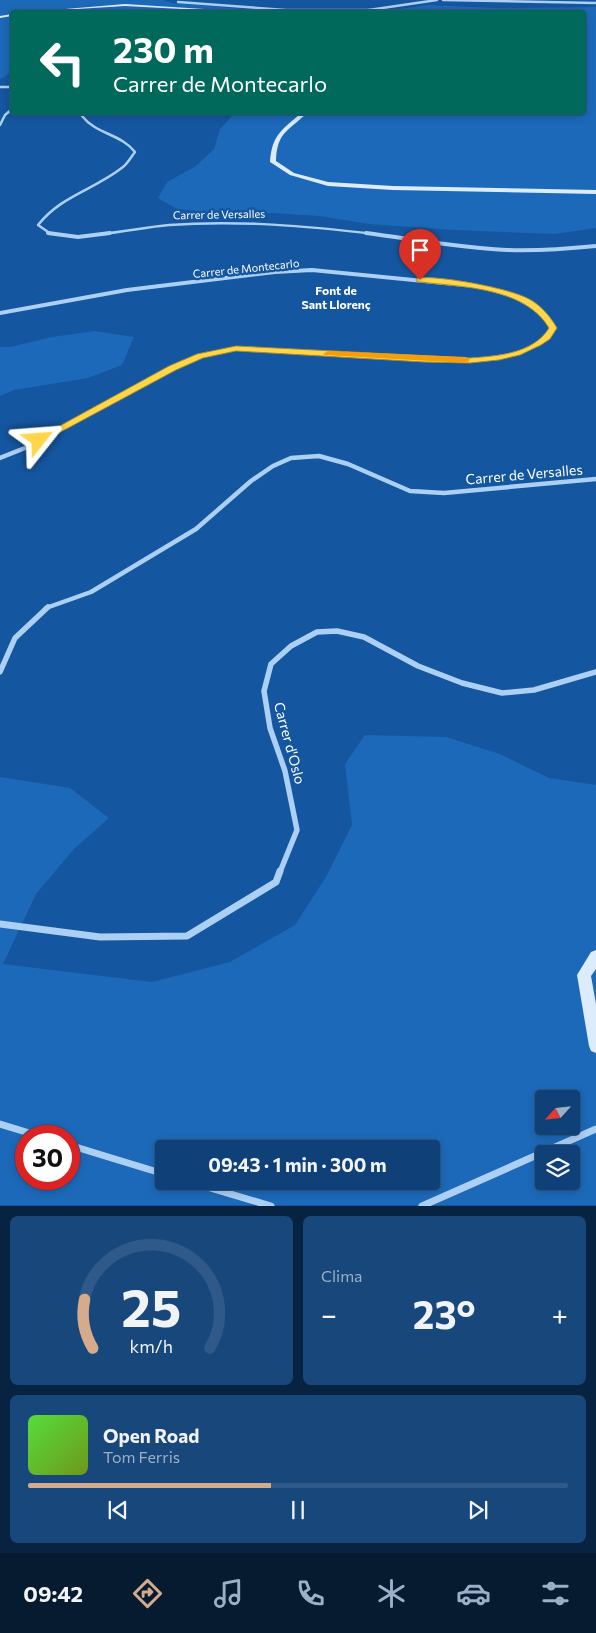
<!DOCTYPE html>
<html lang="es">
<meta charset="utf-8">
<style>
:root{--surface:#0f4077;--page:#18477c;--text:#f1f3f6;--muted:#9bafc6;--line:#2f5989;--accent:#d6ab8b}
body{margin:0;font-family:Commissioner,sans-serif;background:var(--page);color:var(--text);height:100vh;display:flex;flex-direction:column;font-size:19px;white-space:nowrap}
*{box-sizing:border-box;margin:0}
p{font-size:16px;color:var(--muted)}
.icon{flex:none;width:28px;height:28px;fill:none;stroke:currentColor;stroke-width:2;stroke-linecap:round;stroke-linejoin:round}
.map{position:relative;height:1206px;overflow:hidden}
.side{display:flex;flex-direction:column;gap:10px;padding:10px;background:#082341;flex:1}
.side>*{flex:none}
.guide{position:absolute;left:10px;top:10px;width:576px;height:105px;border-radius:5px;box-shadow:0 2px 8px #0003,0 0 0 1px var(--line);background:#00695c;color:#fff;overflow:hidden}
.needle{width:32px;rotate:243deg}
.tools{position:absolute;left:535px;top:1090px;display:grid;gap:10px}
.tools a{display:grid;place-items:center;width:45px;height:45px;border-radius:5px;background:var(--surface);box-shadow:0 2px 8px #0003,0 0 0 1px var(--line);font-size:25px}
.speed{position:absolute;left:15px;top:1125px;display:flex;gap:10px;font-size:25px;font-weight:700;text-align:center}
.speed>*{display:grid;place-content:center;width:65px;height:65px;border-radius:50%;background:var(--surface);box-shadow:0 2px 8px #0003,0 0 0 1px var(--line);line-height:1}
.speed .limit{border:8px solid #d22;background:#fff;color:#111}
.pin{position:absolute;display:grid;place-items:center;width:42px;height:42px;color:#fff;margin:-51px -21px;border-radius:50% 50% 50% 0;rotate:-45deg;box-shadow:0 0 5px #0007}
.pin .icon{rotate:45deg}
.me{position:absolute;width:55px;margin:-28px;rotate:62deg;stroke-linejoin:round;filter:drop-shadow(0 0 4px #0008)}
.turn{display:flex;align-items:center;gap:18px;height:105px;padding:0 20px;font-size:22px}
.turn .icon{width:65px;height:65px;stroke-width:2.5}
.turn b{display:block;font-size:35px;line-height:42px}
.big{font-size:38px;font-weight:700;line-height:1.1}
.side .widget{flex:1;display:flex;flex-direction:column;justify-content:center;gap:8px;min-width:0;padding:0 18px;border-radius:8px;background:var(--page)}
.side .dial{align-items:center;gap:0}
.dial svg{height:130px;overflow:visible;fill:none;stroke:var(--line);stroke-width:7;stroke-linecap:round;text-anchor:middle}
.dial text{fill:var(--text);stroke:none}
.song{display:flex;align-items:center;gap:15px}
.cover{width:60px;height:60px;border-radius:8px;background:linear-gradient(135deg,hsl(110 70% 55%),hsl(80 70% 35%))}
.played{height:5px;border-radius:2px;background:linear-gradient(90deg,var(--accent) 45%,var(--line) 45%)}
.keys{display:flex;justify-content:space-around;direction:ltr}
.heat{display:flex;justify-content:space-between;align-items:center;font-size:28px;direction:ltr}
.side .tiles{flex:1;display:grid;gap:10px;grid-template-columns:1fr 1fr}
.widget:last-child{grid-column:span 2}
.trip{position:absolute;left:155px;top:1140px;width:285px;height:50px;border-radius:5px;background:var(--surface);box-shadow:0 2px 8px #0003,0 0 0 1px var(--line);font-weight:700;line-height:50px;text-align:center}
.tab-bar{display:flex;height:80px;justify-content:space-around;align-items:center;background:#061a30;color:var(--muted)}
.tab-bar .icon{width:35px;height:35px}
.tab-bar .current{color:var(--accent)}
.tab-bar b{font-size:22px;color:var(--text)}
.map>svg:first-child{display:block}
.green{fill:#1c69b9;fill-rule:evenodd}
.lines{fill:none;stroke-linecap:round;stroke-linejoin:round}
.minor-far4{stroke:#accff4;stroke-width:2.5}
.minor-far3{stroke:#accff4;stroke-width:4}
.minor-far2{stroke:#accff4;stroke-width:4.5}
.minor-far1{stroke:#accff4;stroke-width:5.5}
.minor{stroke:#accff4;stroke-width:7}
.secondary{fill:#dcecfd;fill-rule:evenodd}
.route{fill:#ffd54a;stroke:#a68a30}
.slow{fill:#f59e0b}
.labels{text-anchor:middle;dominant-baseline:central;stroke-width:5;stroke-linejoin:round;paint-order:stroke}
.far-street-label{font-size:11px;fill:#fff;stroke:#14569f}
.far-neighbourhood-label{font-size:12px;font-weight:bold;fill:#fff;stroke:#14569f}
.street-label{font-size:14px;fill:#fff;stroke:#14569f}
</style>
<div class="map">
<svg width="596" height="1206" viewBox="0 0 596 1206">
<rect width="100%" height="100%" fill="#14569f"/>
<g class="green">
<polygon points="0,0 163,0 172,3 279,12 12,12 12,70 5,77 0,79"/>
<polygon points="428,5 497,8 596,7 596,228 555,234 454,230 369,224 319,216 272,213 220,213 177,209 158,198 167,182 196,166 214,149 220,129 235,113 584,112 584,12 379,12"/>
<polygon points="95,331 134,337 122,365 88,378 14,390 0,396 0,347 10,347 52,337"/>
<path d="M365,735L446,737L500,754L549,778L596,785V1205H0V777L70,788L109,818L74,849L36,894L3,964L152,982L230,962L295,925L326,877L352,825L345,764ZM544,1099H571V1126H544ZM26,1136H69V1179H26ZM164,1149H431V1181H164ZM544,1154H571V1181H544Z"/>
</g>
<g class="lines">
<g class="minor-far4">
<polyline points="443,0 596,3"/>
<polyline points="178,2 286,10 370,10"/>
<polyline points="355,12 437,0"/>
<polyline points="0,87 12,87"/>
<polyline points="0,125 5,115 12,109"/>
<path d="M51,234L38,225C62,195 94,190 123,167C128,163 131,157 135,152C121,134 96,134 82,116L86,112"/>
<path d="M101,234C124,232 146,227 169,225C238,220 307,226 375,234"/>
</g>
<g class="minor-far3">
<polyline points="48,233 78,237 110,233"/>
<path d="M366,233C413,239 460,248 507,250C537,251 566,249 596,246"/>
<path d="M0,313L127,290L275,272L312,270L474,286C506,292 533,300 553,328C535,355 499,358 469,360L236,348L201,356L173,368L115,400"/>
</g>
<g class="minor-far2">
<polyline points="0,458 25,448 117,398"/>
<polyline points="46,608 91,592 196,529 251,481 273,466 291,458 319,456 348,464 410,491 444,493 596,479"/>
</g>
<g class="minor-far1">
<polyline points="0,672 15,638 48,607"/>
<polyline points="280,872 297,830 285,771 270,728 264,691 271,664 291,646 317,632 337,631 364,637 418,666 462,683 502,693 534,690 596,672"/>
</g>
<g class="minor">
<polyline points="0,924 100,937 187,936 276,882 280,871"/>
<polyline points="0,1124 39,1136"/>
<polyline points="69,1145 164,1174"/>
<polyline points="187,1181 271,1206"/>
<polyline points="422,1206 596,1129"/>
</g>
<g class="secondary">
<polygon points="125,4 236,11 238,12 125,6 29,12"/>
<polygon points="12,14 12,16 0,18 0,16"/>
<path d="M302,112H308C289,131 277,131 276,161L294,173L328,182L393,186L596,190V194L393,190L328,186L290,175L270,162C272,133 283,130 302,112Z"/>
<polygon points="596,950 596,969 591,976 596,1004 596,1053 591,1051 589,1046 577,975 591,952"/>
</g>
</g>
<path class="route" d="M417,278C438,275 508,288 527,298C540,304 550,316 557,328L550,339L541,345L520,355L499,360L470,363L424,362L236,351L203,358L176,370L42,442H36L34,440L169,366L197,354L236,346L470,358C497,356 533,354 549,328C525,287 461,287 420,282H417Z"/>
<polygon class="slow" points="328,351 466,357 470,360 466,363 325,355 323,354"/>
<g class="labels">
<g class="far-street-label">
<text transform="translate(219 214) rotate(-1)">Carrer de Versalles</text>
<text transform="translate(246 268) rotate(-6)">Carrer de Montecarlo</text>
</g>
<g class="far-neighbourhood-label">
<text x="336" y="290">Font de<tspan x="336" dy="14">Sant Llorenç</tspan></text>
</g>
<g class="street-label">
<text transform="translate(524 474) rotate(-5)">Carrer de Versalles</text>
<text transform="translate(290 743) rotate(75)">Carrer d'Oslo</text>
</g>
</g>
</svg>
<div class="tools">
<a><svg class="needle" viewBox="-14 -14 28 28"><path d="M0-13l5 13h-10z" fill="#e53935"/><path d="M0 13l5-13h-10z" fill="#9bafc6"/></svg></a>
<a><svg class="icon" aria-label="layers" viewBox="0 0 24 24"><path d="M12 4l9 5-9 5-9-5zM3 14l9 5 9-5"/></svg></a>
</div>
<div class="speed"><div class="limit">30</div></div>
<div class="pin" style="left:420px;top:280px;background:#d93025"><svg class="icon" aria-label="arrive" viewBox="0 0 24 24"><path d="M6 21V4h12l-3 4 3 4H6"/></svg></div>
<svg class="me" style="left:39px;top:440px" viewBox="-20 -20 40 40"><path d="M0-17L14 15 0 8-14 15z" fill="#ffd54a" stroke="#fff" stroke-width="4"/></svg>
<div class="trip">09:43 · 1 min · 300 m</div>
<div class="guide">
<div class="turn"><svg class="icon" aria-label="left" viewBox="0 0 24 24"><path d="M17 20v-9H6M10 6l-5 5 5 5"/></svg><div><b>230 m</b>Carrer de Montecarlo</div></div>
</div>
</div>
<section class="side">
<div class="tiles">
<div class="widget dial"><svg viewBox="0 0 100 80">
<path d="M14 69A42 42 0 1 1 86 69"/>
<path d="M14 69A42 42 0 0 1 9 39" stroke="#d6ab8b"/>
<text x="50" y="56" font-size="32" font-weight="700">25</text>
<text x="50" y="72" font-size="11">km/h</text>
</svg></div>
<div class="widget"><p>Clima</p>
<div class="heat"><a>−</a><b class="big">23°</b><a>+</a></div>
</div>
<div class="widget">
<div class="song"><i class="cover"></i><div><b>Open Road</b><p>Tom Ferris</p></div></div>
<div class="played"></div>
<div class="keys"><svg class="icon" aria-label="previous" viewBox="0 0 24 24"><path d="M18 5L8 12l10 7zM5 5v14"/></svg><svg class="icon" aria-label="pause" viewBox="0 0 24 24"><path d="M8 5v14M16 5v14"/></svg><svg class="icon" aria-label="next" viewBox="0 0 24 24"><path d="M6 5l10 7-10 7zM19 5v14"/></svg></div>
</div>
</div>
</section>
<nav class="tab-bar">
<b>09:42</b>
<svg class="icon current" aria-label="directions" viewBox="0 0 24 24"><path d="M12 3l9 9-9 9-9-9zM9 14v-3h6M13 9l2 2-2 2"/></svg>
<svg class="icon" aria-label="music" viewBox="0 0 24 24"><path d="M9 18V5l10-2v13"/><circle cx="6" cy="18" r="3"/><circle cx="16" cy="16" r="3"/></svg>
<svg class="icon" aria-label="phone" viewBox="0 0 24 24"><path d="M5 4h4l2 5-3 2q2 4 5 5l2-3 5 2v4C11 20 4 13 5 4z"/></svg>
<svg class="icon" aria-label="climate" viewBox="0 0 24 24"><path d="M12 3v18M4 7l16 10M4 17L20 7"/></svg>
<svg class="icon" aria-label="car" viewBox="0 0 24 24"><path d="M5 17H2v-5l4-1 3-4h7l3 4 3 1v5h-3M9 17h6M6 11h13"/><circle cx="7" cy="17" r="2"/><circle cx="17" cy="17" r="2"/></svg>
<svg class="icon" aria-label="filters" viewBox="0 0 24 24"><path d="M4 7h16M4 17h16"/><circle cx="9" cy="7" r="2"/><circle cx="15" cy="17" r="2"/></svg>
</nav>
